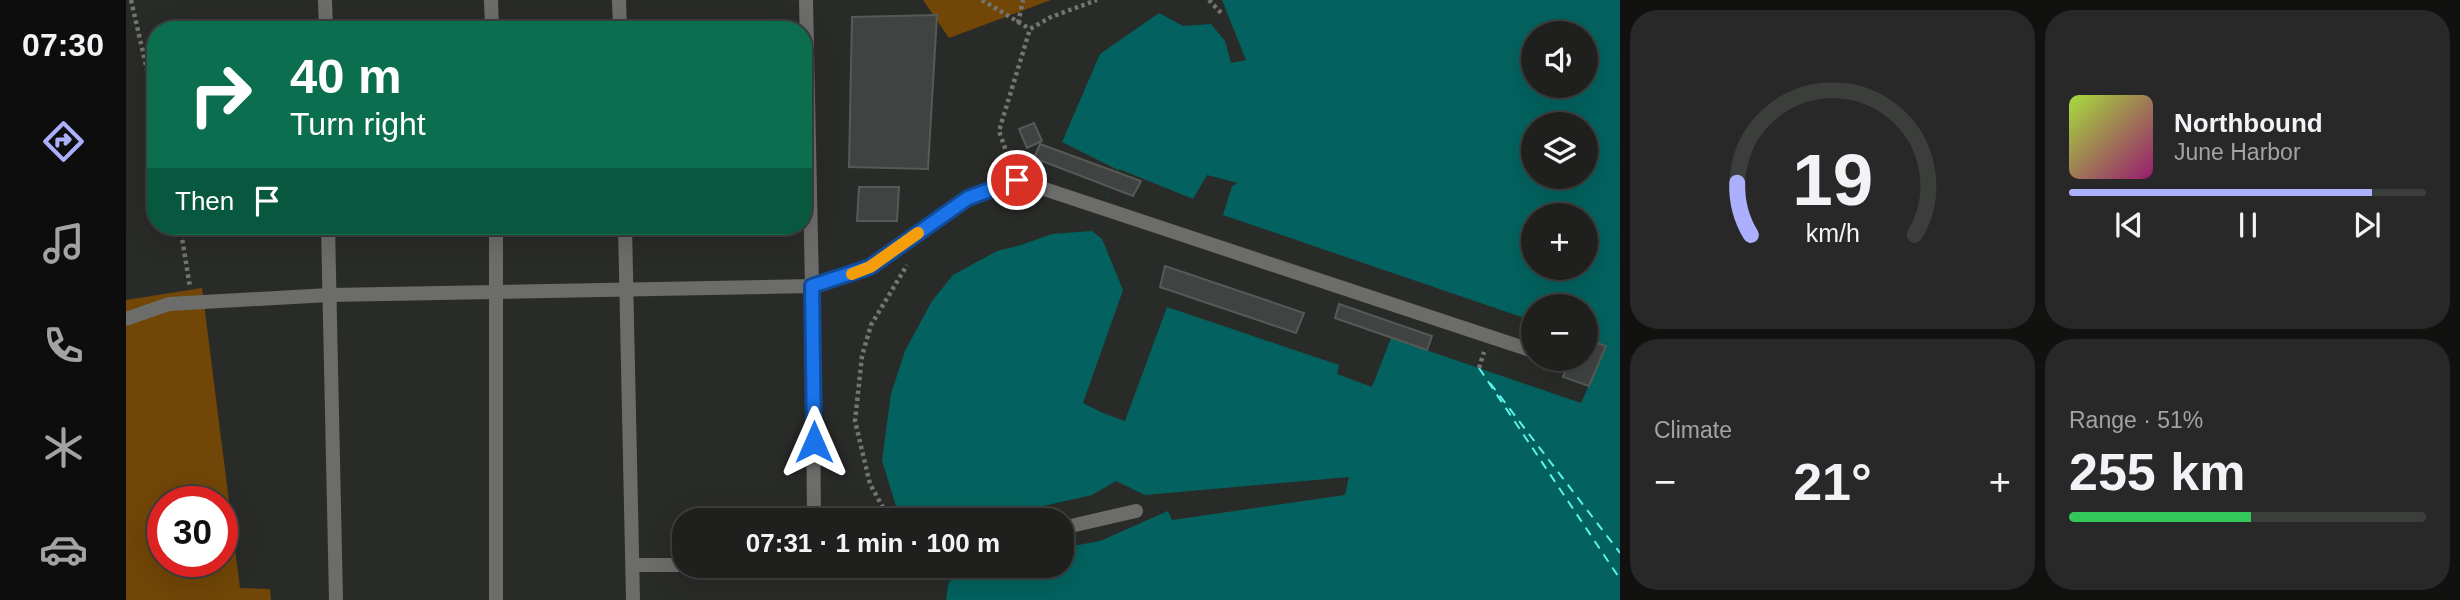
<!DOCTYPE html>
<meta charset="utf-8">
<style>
:root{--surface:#1f201e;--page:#272827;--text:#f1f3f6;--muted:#a1a3a4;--line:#3c3e3c;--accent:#acaffb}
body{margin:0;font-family:Helvetica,sans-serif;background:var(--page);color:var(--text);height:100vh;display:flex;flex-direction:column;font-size:26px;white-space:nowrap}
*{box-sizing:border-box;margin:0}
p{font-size:23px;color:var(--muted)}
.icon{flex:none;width:38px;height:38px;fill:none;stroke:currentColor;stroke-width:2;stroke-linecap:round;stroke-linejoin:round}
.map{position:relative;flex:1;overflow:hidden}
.side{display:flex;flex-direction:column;gap:10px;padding:10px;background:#111210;width:840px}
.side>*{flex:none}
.guide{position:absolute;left:21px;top:21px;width:665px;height:214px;border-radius:28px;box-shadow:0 7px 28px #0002,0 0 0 2px var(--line);background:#0b6e4f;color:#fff;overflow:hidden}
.fabs{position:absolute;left:1395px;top:21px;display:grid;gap:14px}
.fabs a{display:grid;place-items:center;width:77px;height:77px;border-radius:50%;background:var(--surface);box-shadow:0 7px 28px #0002,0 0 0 2px var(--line);font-size:35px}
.speed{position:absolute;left:21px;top:486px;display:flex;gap:14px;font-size:35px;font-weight:700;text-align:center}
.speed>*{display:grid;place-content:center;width:91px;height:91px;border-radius:50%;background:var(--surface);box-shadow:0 7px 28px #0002,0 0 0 2px var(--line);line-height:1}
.speed .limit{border:10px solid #d22;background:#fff;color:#111}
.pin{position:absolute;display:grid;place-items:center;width:60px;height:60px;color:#fff;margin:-30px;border:4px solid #fff;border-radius:50%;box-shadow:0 2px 7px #0007}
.me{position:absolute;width:77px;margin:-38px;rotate:0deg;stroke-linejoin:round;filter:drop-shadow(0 0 5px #0008)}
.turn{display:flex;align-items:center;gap:24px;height:147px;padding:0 28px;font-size:32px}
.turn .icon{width:91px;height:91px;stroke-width:2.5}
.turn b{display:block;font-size:49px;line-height:60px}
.then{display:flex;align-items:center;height:66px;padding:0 28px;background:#0003;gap:14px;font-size:26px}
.big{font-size:52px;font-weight:700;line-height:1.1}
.side .card{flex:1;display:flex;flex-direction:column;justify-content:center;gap:10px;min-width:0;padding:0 24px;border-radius:28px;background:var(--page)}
.side .dial{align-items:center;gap:0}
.dial svg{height:182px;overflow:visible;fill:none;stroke:var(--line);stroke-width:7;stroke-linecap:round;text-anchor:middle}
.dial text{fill:var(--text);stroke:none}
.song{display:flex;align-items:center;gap:21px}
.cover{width:84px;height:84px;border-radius:10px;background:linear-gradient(135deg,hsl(80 70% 55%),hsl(320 70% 35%))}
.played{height:7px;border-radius:4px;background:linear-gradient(90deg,var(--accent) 85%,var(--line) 85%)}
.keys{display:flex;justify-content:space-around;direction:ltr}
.heat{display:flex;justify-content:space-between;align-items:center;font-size:38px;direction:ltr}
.charge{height:10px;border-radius:5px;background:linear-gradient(90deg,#34c759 51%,var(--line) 0)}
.side .tiles{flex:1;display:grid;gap:10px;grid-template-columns:repeat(2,1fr)}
.trip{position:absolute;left:546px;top:508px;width:402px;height:70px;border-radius:28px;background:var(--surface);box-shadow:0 7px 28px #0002,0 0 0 2px var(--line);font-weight:700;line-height:70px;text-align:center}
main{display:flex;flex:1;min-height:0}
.dock{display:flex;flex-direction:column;width:126px;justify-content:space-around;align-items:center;background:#0c0d0c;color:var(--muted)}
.dock .icon{width:49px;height:49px}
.dock .on{color:var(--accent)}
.dock b{font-size:32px;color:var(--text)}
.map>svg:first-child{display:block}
.green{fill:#714607;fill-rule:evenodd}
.water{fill:#03625f;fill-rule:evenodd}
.pier{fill:#292b28}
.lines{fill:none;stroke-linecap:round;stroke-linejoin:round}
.ferry{stroke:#5df1ea;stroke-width:2;stroke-dasharray:9 7;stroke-linecap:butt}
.building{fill:#404341;stroke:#565a57;stroke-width:2}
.path{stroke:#737572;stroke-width:4.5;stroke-dasharray:3.5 3.5;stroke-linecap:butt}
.lane{stroke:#6c6c6a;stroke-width:14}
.street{stroke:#6c6c6a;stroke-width:14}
.route-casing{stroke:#114b97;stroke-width:18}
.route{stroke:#1a73e8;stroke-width:12}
.slow{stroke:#f59e0b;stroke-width:12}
</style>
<main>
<nav class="dock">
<b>07:30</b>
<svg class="icon on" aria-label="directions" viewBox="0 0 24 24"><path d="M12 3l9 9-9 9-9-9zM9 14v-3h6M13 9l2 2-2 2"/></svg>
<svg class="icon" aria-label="music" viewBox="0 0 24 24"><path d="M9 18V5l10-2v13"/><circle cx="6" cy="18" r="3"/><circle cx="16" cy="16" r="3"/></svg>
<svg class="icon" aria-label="phone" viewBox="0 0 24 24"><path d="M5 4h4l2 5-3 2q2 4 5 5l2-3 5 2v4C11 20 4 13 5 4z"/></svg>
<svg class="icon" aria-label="climate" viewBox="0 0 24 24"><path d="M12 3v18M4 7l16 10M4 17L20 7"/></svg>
<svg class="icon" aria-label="car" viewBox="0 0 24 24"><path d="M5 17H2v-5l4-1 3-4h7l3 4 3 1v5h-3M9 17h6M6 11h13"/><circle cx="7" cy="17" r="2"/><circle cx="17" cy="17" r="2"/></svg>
</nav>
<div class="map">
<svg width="1494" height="600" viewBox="0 0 1494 600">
<rect width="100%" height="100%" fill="#292b28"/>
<g class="green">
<polygon points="797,0 925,0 823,38"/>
<path d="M76,288L114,588L144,589L145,600H0V300ZM37,502H96V562H37Z"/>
</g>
<path class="water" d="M1096,0H1494V600H820L822,585L833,565H936V520H860L771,510L756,460L765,394L779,351L806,301L827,275L871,251L892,246L926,234L966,231L992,170L936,142L974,54L1033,13L1057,26L1085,24L1099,41L1105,63L1120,60ZM1407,33H1460V86H1407ZM1407,124H1460V177H1407ZM1407,215H1460V268H1407ZM1407,306H1460V359H1407Z"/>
<g class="pier">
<polygon points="993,169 1067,199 1081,175 1112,183 1106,186 1097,215 1407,321 1407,359 1460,359 1460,339 1480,346 1455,403 1265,338 1246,387 1211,374 1213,365 1041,307 999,421 977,413 957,403 997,290 976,239 966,231"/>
<polygon points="1223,477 1219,495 1046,520 1042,511 974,541 936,548 936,520 860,519 966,495 990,481 1019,495"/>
</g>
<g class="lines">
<g class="ferry">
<polyline points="1353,368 1494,579"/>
<polyline points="1364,383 1494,553"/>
</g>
</g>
<g class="building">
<polygon points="811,15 802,169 723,167 726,17"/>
<polygon points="908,123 916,141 901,148 893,129"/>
<polygon points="914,144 1015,181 1007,196 908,158"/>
<polygon points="733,187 773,187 771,221 731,221"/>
<polygon points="1039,266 1178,313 1170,333 1034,287"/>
<polygon points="1213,304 1306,336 1301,350 1209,318"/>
<polygon points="1460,339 1480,346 1463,386 1437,377 1444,359 1460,359"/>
</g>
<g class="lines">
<g class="path">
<polyline points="5,0 30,109"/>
<polyline points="856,0 904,29"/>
<polyline points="1083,0 1096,14"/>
<polyline points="892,23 897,0"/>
<polyline points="884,162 873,131 904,29 925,17 971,0"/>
<polyline points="54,226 64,287"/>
<polyline points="1353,368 1358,352"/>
<polyline points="764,520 744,484 729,421 736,356 745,325 781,265"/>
</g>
<polyline class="lane" points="0,319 43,304 203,295 686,286 744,267 842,198 891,180 1407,351"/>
<g class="street">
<polyline points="199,0 200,30"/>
<polyline points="365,0 366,30"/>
<polyline points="493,0 494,30"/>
<polyline points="680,0 686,286 688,520"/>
<polyline points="202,226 210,600"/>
<polyline points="499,226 507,600"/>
<polyline points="936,528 1010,511"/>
<polyline points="507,565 558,565"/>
<polyline points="370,600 370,226"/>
</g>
</g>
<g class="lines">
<defs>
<polyline id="route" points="688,442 686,286 744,267 842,198 891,180"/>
</defs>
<use href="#route" class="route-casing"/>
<use href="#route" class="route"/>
<polyline class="slow" points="726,274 744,267 792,233"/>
</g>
</svg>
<div class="fabs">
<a><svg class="icon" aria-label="sound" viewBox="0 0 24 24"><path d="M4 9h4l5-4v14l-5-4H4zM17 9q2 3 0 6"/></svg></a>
<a><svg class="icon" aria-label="layers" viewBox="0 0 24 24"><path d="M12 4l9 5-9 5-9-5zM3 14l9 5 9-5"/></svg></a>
<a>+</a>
<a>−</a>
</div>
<div class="speed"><div class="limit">30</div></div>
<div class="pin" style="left:891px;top:180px;background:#d93025"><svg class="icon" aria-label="arrive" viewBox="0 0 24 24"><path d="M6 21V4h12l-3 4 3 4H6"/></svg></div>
<svg class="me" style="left:688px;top:442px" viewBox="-20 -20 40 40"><path d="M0-17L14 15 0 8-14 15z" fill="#1a73e8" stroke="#fff" stroke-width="4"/></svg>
<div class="trip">07:31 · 1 min · 100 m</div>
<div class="guide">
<div class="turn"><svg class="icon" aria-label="right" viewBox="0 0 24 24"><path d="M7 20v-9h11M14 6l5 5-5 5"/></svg><div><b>40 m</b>Turn right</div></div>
<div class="then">Then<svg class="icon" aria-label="arrive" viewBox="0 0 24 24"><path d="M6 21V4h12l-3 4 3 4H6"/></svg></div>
</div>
</div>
<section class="side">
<div class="tiles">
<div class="card dial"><svg viewBox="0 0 100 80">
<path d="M14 69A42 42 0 1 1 86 69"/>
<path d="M14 69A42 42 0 0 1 8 46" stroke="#acaffb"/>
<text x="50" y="56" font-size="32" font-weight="700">19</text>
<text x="50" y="72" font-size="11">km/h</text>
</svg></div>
<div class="card">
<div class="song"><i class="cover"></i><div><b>Northbound</b><p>June Harbor</p></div></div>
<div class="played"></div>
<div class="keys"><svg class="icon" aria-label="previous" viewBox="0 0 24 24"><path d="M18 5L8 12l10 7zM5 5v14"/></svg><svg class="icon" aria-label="pause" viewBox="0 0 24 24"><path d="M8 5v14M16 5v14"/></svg><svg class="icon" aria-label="next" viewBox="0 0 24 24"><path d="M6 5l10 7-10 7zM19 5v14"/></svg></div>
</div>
<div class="card"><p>Climate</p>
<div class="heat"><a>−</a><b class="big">21°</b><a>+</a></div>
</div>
<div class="card"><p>Range · 51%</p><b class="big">255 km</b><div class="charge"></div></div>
</div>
</section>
</main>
